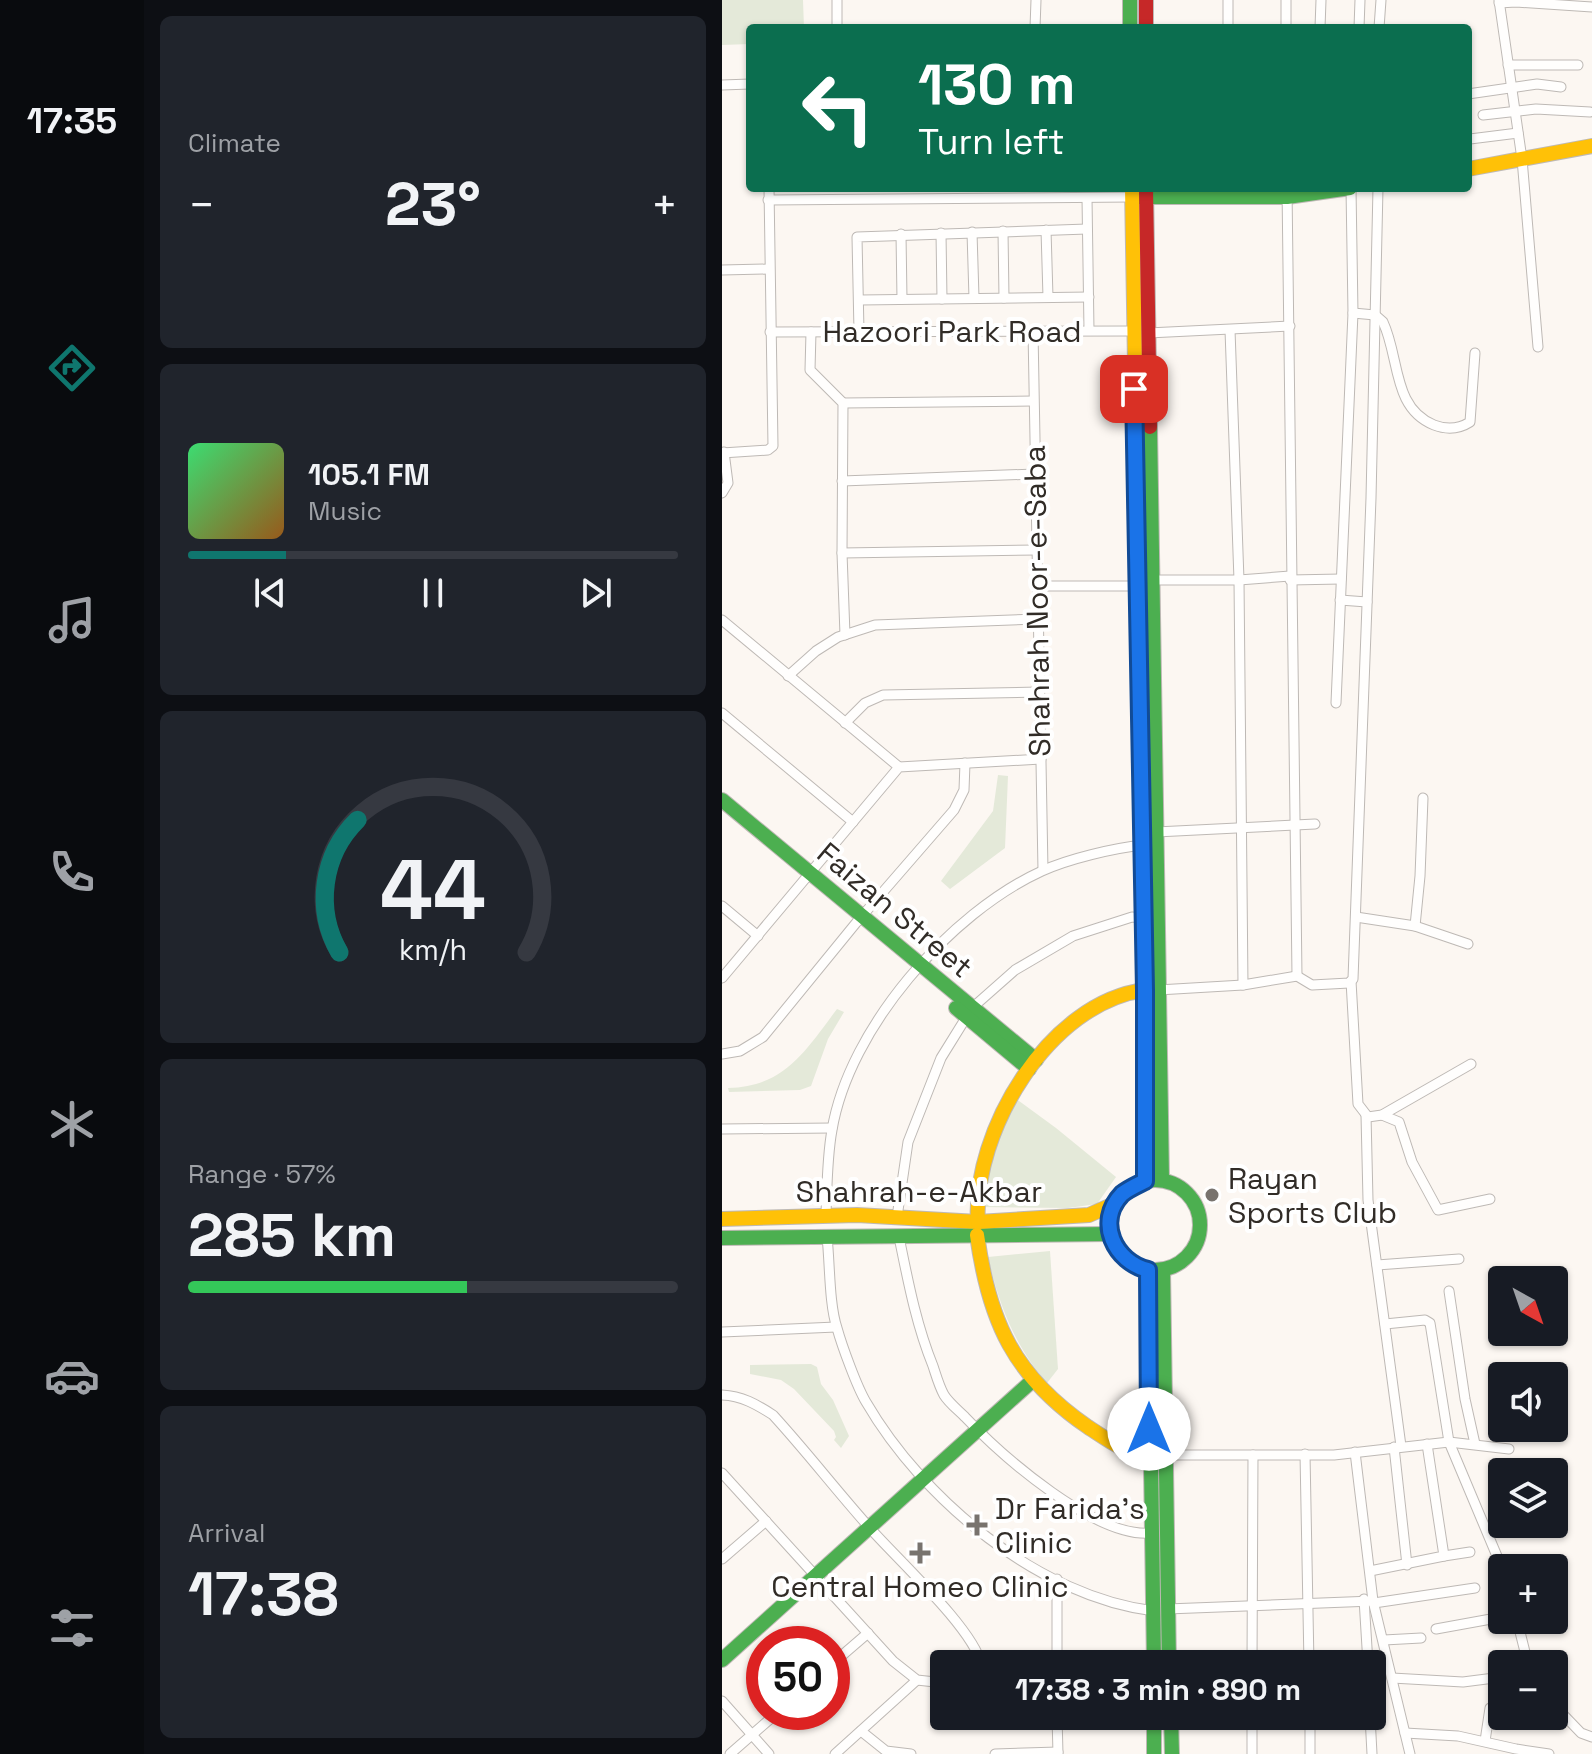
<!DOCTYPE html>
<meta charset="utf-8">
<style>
:root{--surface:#171b24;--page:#20242c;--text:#f1f3f6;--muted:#9ea1a6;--line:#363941;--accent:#0f766e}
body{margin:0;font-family:"Space Grotesk",sans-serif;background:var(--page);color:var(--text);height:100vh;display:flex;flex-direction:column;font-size:30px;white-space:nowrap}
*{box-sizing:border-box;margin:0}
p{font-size:26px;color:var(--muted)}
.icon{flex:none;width:44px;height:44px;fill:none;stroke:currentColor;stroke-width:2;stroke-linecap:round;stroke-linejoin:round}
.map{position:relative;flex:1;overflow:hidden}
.sheet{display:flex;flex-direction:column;gap:16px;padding:16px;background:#0d0f14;width:578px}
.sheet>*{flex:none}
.guide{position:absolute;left:24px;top:24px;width:726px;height:168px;border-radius:8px;box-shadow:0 2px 6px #0004;background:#0b6e4f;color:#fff;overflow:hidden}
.needle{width:52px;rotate:140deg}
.tools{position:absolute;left:766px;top:1266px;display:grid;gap:16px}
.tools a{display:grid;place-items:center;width:80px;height:80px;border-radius:8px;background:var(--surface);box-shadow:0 2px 6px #0004;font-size:40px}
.speed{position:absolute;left:24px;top:1626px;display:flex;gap:16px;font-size:40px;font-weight:700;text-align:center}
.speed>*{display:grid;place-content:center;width:104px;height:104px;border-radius:50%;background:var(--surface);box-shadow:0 2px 6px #0004;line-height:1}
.speed .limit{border:12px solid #d22;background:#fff;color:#111}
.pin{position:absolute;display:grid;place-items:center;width:68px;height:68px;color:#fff;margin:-34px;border-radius:16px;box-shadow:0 4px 12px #0006}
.me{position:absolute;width:88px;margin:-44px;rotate:0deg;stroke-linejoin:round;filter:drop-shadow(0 0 6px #0008)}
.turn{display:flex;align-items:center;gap:28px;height:168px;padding:0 40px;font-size:36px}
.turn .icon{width:104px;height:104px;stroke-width:2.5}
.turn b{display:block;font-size:56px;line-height:68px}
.big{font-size:60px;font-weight:800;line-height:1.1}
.sheet .card{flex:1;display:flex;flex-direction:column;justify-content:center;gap:12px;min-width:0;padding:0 28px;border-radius:12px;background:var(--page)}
.sheet .dial{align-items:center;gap:0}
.dial svg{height:208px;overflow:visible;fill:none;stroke:var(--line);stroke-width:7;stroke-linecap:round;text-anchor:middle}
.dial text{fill:var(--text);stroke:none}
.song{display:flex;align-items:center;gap:24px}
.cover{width:96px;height:96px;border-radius:12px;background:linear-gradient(135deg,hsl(140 70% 55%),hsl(30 70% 35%))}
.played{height:8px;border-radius:4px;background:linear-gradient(90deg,var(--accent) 20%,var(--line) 20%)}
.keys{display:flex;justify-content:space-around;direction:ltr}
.heat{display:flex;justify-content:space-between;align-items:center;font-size:44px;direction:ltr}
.charge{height:12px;border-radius:6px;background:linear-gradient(90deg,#34c759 57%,var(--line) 0)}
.trip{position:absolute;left:208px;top:1650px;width:456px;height:80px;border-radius:8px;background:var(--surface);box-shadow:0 2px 6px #0004;font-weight:800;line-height:80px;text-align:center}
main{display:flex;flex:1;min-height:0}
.tab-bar{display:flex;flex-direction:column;width:144px;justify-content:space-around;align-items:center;background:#090b0e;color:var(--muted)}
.tab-bar .icon{width:56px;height:56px}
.tab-bar .selected{color:var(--accent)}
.tab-bar b{font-size:36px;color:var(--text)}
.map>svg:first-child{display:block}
.green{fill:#e4e9d9}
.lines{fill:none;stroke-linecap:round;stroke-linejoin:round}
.street-casing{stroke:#beb9b5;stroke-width:11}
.fast-casing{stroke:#beb9b5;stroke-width:16}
.slow-casing{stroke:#beb9b5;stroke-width:16}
.jam-casing{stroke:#beb9b5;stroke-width:16}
.street{stroke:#fffefd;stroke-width:9}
.fast{stroke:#4caf50;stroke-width:14}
.slow{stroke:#ffc107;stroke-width:14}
.jam{stroke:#c62828;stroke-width:14}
.route-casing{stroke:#114b97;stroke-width:20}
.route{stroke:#1a73e8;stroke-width:14}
.poi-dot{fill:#78736e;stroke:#fff;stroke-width:3}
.labels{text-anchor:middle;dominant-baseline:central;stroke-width:8;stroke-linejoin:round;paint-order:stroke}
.street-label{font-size:30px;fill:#312c27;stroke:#fff}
.poi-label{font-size:30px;fill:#312c27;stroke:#fff;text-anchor:start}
</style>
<main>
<nav class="tab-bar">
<b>17:35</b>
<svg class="icon selected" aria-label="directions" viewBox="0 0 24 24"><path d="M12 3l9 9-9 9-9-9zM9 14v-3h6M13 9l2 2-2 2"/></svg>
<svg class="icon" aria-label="music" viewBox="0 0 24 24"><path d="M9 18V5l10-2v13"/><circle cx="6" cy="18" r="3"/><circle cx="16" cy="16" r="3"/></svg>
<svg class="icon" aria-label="phone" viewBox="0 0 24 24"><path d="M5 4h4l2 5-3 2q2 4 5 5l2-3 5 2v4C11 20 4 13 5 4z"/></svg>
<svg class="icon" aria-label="climate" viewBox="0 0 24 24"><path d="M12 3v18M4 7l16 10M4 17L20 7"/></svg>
<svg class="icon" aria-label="car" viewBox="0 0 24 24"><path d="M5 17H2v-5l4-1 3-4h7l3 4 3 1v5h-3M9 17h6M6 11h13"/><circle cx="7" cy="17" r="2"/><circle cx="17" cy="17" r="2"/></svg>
<svg class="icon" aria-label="filters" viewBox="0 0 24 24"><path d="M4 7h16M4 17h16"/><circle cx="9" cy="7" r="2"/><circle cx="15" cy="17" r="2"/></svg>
</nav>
<section class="sheet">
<div class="card"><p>Climate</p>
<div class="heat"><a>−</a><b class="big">23°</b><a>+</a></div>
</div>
<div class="card">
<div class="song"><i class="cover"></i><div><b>105.1 FM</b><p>Music</p></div></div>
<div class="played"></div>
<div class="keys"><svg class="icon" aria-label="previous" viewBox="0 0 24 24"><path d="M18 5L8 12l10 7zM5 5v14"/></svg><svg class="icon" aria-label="pause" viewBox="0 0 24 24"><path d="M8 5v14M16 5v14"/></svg><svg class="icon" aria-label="next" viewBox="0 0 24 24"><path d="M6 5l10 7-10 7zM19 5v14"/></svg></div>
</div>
<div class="card dial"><svg viewBox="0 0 100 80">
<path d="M14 69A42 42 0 1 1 86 69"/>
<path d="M14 69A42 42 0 0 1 21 18" stroke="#0f766e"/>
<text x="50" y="56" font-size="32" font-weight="700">44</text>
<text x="50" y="72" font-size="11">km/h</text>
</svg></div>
<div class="card"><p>Range · 57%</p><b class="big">285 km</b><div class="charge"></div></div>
<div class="card"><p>Arrival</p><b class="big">17:38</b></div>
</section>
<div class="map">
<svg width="870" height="1754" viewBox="0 0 870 1754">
<rect width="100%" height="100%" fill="#fcf7f2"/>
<g class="green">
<polygon points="0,0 81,0 82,28 28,28 28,44 0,45"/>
<polygon points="276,775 286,776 283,848 228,889 219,881 271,811"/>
<path d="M115,1009L122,1012L106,1039L89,1086L78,1090L7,1092L6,1088C63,1087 84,1050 115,1009Z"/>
<polygon points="293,1098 334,1128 394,1177 375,1204 346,1208 259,1207 267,1154"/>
<path d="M328,1251L336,1369L325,1383C292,1345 277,1305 266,1257Z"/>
<polygon points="89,1364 95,1367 99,1384 111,1400 127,1436 119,1448 112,1440 114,1437 112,1431 72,1389 59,1380 28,1374 28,1365"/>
</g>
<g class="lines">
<defs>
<g id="street">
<polyline points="564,0 564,28"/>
<polyline points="777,0 800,159 816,347"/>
<polyline points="777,3 794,2 870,7"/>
<polyline points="115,28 115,0"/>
<polyline points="313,28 314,0"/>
<polyline points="506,28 506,0"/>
<polyline points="598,28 599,0"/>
<polyline points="637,28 638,0"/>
<polyline points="657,28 659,0"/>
<polyline points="786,65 856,65"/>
<polyline points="0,85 28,84"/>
<polyline points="746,94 815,84 839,87"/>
<polyline points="761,115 814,109 868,112"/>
<polyline points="748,139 796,133"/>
<polyline points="565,188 575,976"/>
<polyline points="365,198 367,330"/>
<polyline points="46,200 410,197"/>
<polyline points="324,230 326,297"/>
<polyline points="281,231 282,298"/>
<polyline points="250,232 252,298"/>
<polyline points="219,233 220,299"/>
<polyline points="179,234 180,299"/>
<polyline points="0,270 47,269"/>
<polyline points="138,300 367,297"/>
<path d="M631,313L653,315L661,322C678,358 670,408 712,425C725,430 737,429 748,422L753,353"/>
<polyline points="508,330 517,580 521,985"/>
<polyline points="311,331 321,870"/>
<polyline points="48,332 411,331"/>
<polyline points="89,332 88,370 121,403 120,553 123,635"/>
<polyline points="137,332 135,237 365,229"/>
<polyline points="426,333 568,326"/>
<polyline points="121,403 311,401"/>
<polyline points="0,453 46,450 51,446 47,188"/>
<polyline points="120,481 313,474"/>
<polyline points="0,493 6,483 2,452"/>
<polyline points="120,553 315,550"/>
<polyline points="431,580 517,580 568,576"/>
<polyline points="568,580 619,579"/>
<polyline points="315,586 415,586"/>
<polyline points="618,600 645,602"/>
<polyline points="0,620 177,767"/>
<polyline points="66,676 94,651 116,637 153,625 316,619"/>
<polyline points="614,703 631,313 629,188"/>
<polyline points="0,713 131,822"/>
<polyline points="123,723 143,703 161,695 317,692"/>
<polyline points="434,832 593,824"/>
<polyline points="0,906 36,936"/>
<polyline points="634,917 693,926 746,944"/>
<polyline points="693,926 698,876 701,798"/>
<polyline points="0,978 177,767 319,759"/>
<polyline points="629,981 636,1104 646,1117 660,1115 749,1064"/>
<polyline points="436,990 521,985 575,976 590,985 627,983 631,979 649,498 656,188"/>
<polyline points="0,1054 18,1051 41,1037 134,923 232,810 242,790 243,763"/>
<polyline points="644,1115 646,1200 679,1446"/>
<polyline points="660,1115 677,1122 690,1162 716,1210 768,1199"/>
<polyline points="0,1129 110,1128"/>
<path d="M104,1215C105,1187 105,1157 110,1130C127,1028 228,913 320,871C346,859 392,848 421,845"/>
<polyline points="175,1217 186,1142 219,1058 250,1008 293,970 351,936 410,917 422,918"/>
<path d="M105,1237C108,1263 107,1304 115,1328C120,1346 135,1387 144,1402C201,1500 317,1597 432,1611"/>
<path d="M177,1237C186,1281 194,1324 211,1366C214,1375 217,1386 222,1395C227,1403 236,1410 243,1417C280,1456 374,1539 430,1533"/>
<polyline points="655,1265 737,1259"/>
<polyline points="727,1291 743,1399 753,1444"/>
<polyline points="663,1324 703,1320 708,1323 727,1442 780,1568"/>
<polyline points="0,1332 114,1327"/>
<path d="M0,1395C20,1396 34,1404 51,1415C84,1451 114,1490 147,1527C173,1557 252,1629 259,1664"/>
<polyline points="672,1447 685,1565"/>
<polyline points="633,1452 651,1601 688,1754"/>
<polyline points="583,1454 587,1664"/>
<polyline points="444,1455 612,1455 727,1442 787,1449"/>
<polyline points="0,1473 171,1661 195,1680 222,1683"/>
<polyline points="722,1556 748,1552"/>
<polyline points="0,1559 44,1521"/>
<polyline points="648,1571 722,1556 705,1444"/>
<polyline points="335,1579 335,1664"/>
<polyline points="642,1599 646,1664"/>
<polyline points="652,1603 753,1588"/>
<polyline points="445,1609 651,1601"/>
<polyline points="795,1620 806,1664"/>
<polyline points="714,1629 780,1617"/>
<polyline points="662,1640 699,1638"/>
<polyline points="110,1664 146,1633"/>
<polyline points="530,1664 531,1455"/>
<polyline points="670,1678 741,1682 780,1677"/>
<polyline points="0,1701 47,1754"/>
<polyline points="832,1705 859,1733 870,1737"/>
<polyline points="335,1716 336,1754"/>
<polyline points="530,1716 530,1754"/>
<polyline points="588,1716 588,1754"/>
<polyline points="648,1716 650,1754"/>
<polyline points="139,1731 164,1751 189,1754"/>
<polyline points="683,1733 736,1736 794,1749 827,1754"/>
<polyline points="763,1741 768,1708"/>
<polyline points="8,1754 56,1712"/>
<polyline points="113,1754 195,1680"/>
<polyline points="273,1754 336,1752"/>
</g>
<g id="fast">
<polyline points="408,0 408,28"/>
<polyline points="417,197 565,197 628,188"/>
<polyline points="428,427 440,1180"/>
<polyline points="417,597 423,990 423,1181"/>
<polyline points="0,800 314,1060"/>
<polyline points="234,1008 307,1069"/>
<circle cx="433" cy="1225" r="45"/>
<polyline points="0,1238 389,1234"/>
<polyline points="426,1270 432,1664"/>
<polyline points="441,1270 447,1664"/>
<polyline points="0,1660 310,1381"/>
<polyline points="432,1716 432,1754"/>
<polyline points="449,1716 450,1754"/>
</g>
<g id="slow">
<polyline points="746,169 870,146"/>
<polyline points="410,188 417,597"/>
<polyline points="0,1219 135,1215 256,1222 367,1215 392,1204"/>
<path d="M256,1222C250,1132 327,1002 423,990"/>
<path d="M255,1235C267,1322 292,1376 366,1427C385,1439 404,1454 427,1457"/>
</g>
<g id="jam">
<polyline points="424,0 424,28"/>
<polyline points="424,188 428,427"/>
</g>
</defs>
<use href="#street" class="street-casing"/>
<use href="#fast" class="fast-casing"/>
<use href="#slow" class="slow-casing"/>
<use href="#jam" class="jam-casing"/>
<use href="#street" class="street"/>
<use href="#fast" class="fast"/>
<use href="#slow" class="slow"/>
<use href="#jam" class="jam"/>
</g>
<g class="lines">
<defs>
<path id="route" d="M412,389L423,990V1181C415,1185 406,1189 400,1194C373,1222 393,1262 426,1270L427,1429"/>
</defs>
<use href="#route" class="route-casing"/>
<use href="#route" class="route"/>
</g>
<g class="poi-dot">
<circle cx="490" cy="1195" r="8"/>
<path d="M251 1513h8v8h8v8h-8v8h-8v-8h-8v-8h8z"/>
<path d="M194 1541h8v8h8v8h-8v8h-8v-8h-8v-8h8z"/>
</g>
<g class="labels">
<g class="street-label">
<text x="230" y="331">Hazoori Park Road</text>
<text transform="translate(315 601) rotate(-91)">Shahrah Noor-e-Saba</text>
<text transform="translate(173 910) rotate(40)">Faizan Street</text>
<text x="197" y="1191">Shahrah-e-Akbar</text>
</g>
<g class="poi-label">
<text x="506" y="1178">Rayan<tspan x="506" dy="34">Sports Club</tspan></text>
<text x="273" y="1508">Dr Farida's<tspan x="273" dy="34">Clinic</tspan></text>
<text x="198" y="1586" text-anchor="middle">Central Homeo Clinic</text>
</g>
</g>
</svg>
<div class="tools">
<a><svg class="needle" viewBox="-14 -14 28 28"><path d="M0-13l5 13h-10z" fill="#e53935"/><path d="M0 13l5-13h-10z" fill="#9ea1a6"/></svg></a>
<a><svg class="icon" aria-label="sound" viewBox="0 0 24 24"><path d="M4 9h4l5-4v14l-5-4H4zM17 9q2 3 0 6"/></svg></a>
<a><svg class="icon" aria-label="layers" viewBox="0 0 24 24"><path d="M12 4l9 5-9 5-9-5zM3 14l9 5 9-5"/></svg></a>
<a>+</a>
<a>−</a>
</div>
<div class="speed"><div class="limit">50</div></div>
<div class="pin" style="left:412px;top:389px;background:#d93025"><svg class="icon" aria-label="arrive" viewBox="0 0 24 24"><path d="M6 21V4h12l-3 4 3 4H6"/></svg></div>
<svg class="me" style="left:427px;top:1429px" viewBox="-20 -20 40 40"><circle r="19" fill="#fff"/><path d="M0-13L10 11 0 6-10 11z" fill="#1a73e8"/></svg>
<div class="trip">17:38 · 3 min · 890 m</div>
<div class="guide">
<div class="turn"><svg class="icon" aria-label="left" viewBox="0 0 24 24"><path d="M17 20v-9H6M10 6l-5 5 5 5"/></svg><div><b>130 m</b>Turn left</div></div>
</div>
</div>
</main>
